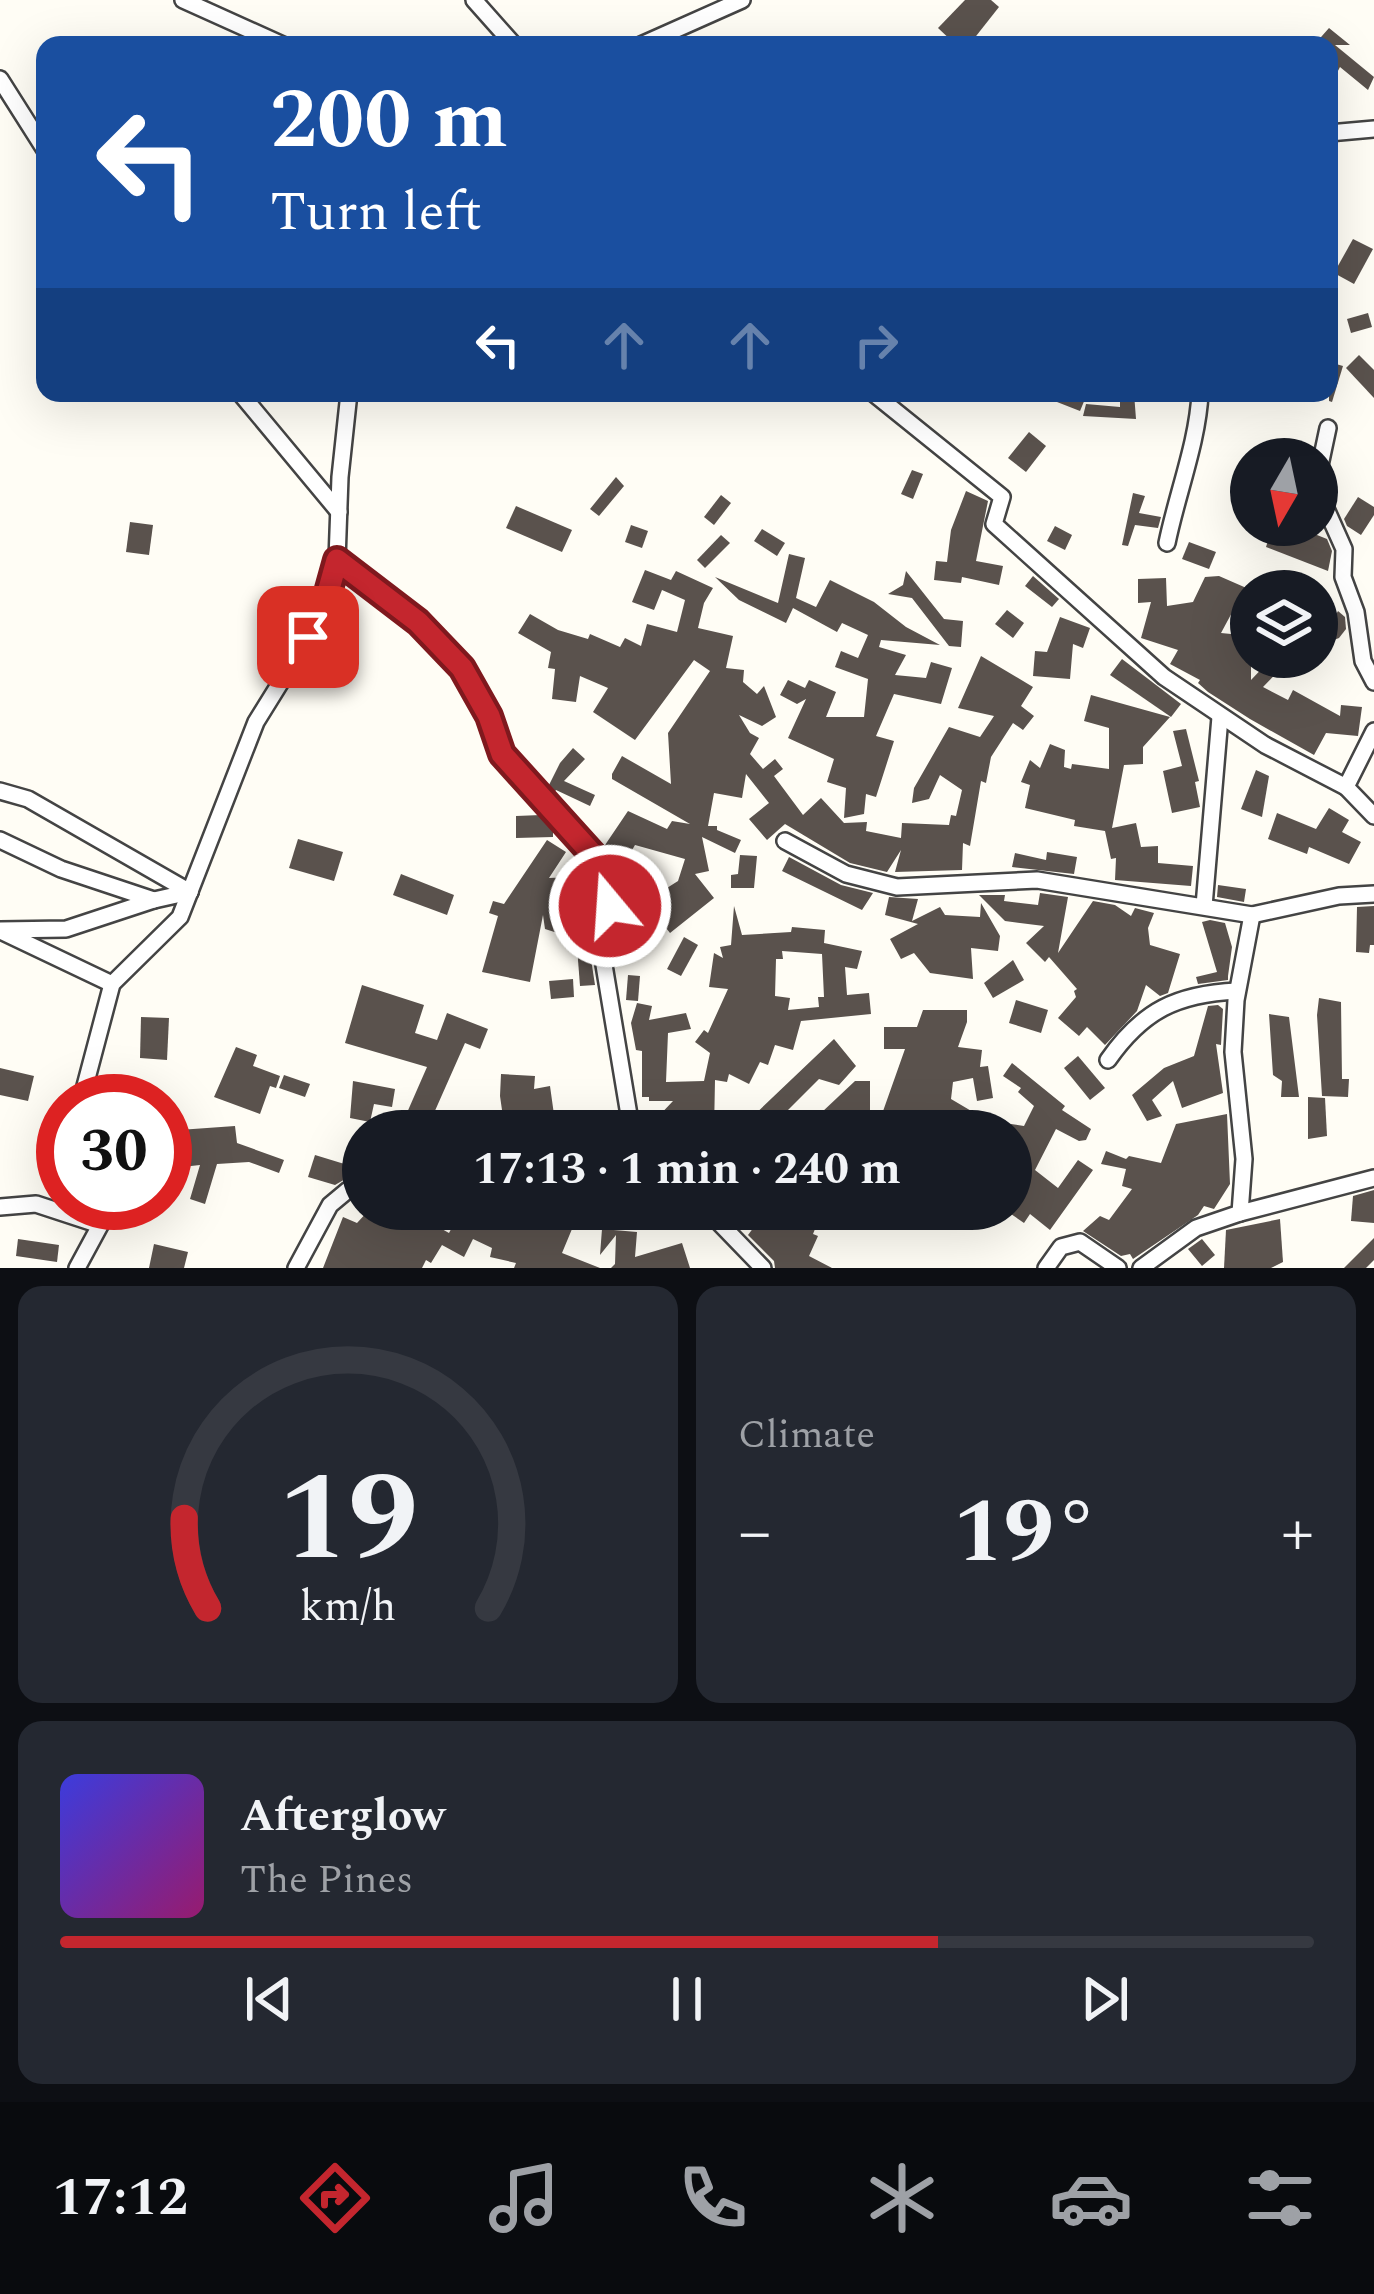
<!DOCTYPE html>
<meta charset="utf-8">
<style>
:root{--surface:#171b24;--page:#242831;--text:#f1f3f6;--muted:#9ea1a6;--line:#363941;--accent:#c4262e}
body{margin:0;font-family:Spectral,serif;background:var(--page);color:var(--text);height:100vh;display:flex;flex-direction:column;font-size:45px;white-space:nowrap}
*{box-sizing:border-box;margin:0}
p{font-size:39px;color:var(--muted)}
.icon{flex:none;width:66px;height:66px;fill:none;stroke:currentColor;stroke-width:2;stroke-linecap:round;stroke-linejoin:round}
.map{position:relative;height:1268px;overflow:hidden}
.drawer{display:flex;flex-direction:column;gap:18px;padding:18px;background:#0d0f14;flex:1}
.drawer>*{flex:none}
.banner{position:absolute;left:36px;top:36px;width:1302px;height:366px;border-radius:24px;box-shadow:0 12px 48px #0002;background:#1a4fa0;color:#fff;overflow:hidden}
.needle{width:78px;rotate:189deg}
.buttons{position:absolute;left:1230px;top:438px;display:grid;gap:24px}
.buttons a{display:grid;place-items:center;width:108px;height:108px;border-radius:50%;background:var(--surface);box-shadow:0 12px 48px #0002;font-size:60px}
.speed{position:absolute;left:36px;top:1074px;display:flex;gap:24px;font-size:60px;font-weight:700;text-align:center}
.speed>*{display:grid;place-content:center;width:156px;height:156px;border-radius:50%;background:var(--surface);box-shadow:0 12px 48px #0002;line-height:1}
.speed .limit{border:18px solid #d22;background:#fff;color:#111}
.pin{position:absolute;display:grid;place-items:center;width:102px;height:102px;color:#fff;margin:-51px;border-radius:24px;box-shadow:0 6px 18px #0006}
.me{position:absolute;width:132px;margin:-66px;rotate:342deg;stroke-linejoin:round;filter:drop-shadow(0 0 9px #0008)}
.turn{display:flex;align-items:center;gap:42px;height:252px;padding:0 36px;font-size:54px}
.turn .icon{width:156px;height:156px;stroke-width:2.5}
.turn b{display:block;font-size:84px;line-height:102px}
.lanes{display:flex;align-items:center;height:114px;padding:0 36px;background:#0003;justify-content:center;gap:60px;direction:ltr}
.lanes .off{opacity:.35}
.big{font-size:90px;font-weight:700;line-height:1.1}
.drawer .widget{flex:1;display:flex;flex-direction:column;justify-content:center;gap:18px;min-width:0;padding:0 42px;border-radius:24px;background:var(--page)}
.drawer .dial{align-items:center;gap:0}
.dial svg{height:312px;overflow:visible;fill:none;stroke:var(--line);stroke-width:7;stroke-linecap:round;text-anchor:middle}
.dial text{fill:var(--text);stroke:none}
.song{display:flex;align-items:center;gap:36px}
.cover{width:144px;height:144px;border-radius:18px;background:linear-gradient(135deg,hsl(240 70% 55%),hsl(320 70% 35%))}
.played{height:12px;border-radius:6px;background:linear-gradient(90deg,var(--accent) 70%,var(--line) 70%)}
.keys{display:flex;justify-content:space-around;direction:ltr}
.heat{display:flex;justify-content:space-between;align-items:center;font-size:66px;direction:ltr}
.drawer .tiles{flex:1;display:grid;gap:18px;grid-template-columns:1fr 1fr}
.widget:last-child{grid-column:span 2}
.trip{position:absolute;left:342px;top:1110px;width:690px;height:120px;border-radius:60px;background:var(--surface);box-shadow:0 12px 48px #0002;font-weight:700;line-height:120px;text-align:center}
.dock{display:flex;height:192px;justify-content:space-around;align-items:center;background:#090b0e;color:var(--muted)}
.dock .icon{width:84px;height:84px}
.dock .selected{color:var(--accent)}
.dock b{font-size:54px;color:var(--text)}
.map>svg:first-child{display:block}
.building{fill:#5a524d;fill-rule:evenodd}
.lines{fill:none;stroke-linecap:round;stroke-linejoin:round}
.street-casing{stroke:#444;stroke-width:20}
.street{stroke:#fff;stroke-width:15}
.route-casing{stroke:#7f191e;stroke-width:30}
.route{stroke:#c4262e;stroke-width:21}
</style>
<div class="map">
<svg width="1374" height="1268" viewBox="0 0 1374 1268">
<rect width="100%" height="100%" fill="#fffdf5"/>
<g class="building">
<polygon points="965,0 991,0 999,7 969,45 956,45 938,28"/>
<polygon points="1329,28 1350,45 1335,45 1374,77 1368,90 1340,67 1329,88 1329,45 1314,45"/>
<polygon points="1353,239 1373,249 1354,284 1334,273"/>
<polygon points="1368,313 1372,327 1351,333 1347,319"/>
<polygon points="1359,355 1374,370 1374,398 1346,368"/>
<polygon points="1329,362 1343,366 1332,402 1329,401"/>
<polygon points="1034,393 1068,393 1085,399 1080,411"/>
<polygon points="1120,393 1134,393 1136,419 1083,416 1086,404 1120,407"/>
<polygon points="1029,432 1046,446 1026,472 1008,458"/>
<polygon points="912,470 923,474 913,499 901,494"/>
<polygon points="616,477 624,486 599,516 590,509"/>
<polygon points="966,491 988,501 976,561 1003,566 999,585 962,577 961,583 934,580 936,561 947,562 951,530"/>
<polygon points="1133,493 1145,496 1139,513 1161,517 1158,528 1135,525 1128,546 1122,545"/>
<polygon points="721,495 731,503 714,525 704,517"/>
<polygon points="1358,497 1374,507 1374,515 1361,535 1347,526 1344,519"/>
<polygon points="516,506 572,530 562,552 506,528"/>
<polygon points="130,522 153,525 149,555 126,552"/>
<polygon points="631,525 648,531 642,548 625,542"/>
<polygon points="1273,525 1292,525 1327,539 1332,551 1328,571 1266,547"/>
<polygon points="1055,526 1072,535 1065,550 1047,541"/>
<polygon points="762,529 785,543 777,556 754,541"/>
<polygon points="721,535 730,543 705,568 697,560"/>
<polygon points="1189,542 1216,552 1209,569 1182,559"/>
<polygon points="789,554 805,558 796,598 816,607 830,580 874,602 906,627 940,645 881,640 879,647 906,655 895,675 926,678 931,662 952,668 941,704 894,694 876,736 894,741 876,797 866,794 864,814 844,818 846,788 827,782 834,759 788,738 806,699 797,704 780,695 788,680 805,688 809,680 836,692 826,717 864,717 868,679 835,667 841,651 858,658 868,635 842,623 837,632 793,608 786,623 739,600 715,577 778,603"/>
<polygon points="645,570 671,580 676,571 713,588 704,603 698,628 733,636 726,668 744,670 743,682 757,694 764,686 776,717 762,726 739,715 750,733 759,738 750,754 763,769 775,759 783,769 774,776 803,815 821,798 844,823 867,822 866,831 901,838 902,823 949,825 951,815 956,816 962,790 940,775 929,799 912,803 914,788 949,727 980,737 994,716 958,708 981,656 1033,687 1021,706 1034,716 1023,730 1013,723 991,757 986,783 981,781 970,846 963,843 962,870 895,872 901,850 887,872 850,863 785,824 767,840 749,819 769,803 746,774 742,798 714,793 708,826 717,826 717,830 741,840 735,853 702,837 709,871 695,874 714,898 670,933 648,905 629,941 611,932 610,926 631,887 648,900 678,881 685,859 635,845 624,864 609,855 603,848 628,811 667,829 672,821 690,824 612,779 612,774 622,756 671,784 668,733 710,671 694,660 635,740 593,712 608,688 580,676 576,702 552,699 555,669 548,668 551,652 518,633 530,614 558,630 588,639 590,634 620,647 625,638 641,646 647,624 677,632 685,600 662,590 654,610 632,602"/>
<polygon points="906,571 944,619 963,621 961,647 949,646 912,598 888,594 903,585"/>
<polygon points="1033,576 1059,599 1052,607 1025,586"/>
<polygon points="1219,576 1251,590 1251,610 1235,607 1221,633 1251,636 1251,680 1273,657 1292,657 1263,687 1288,700 1293,690 1340,716 1341,705 1362,707 1358,736 1326,733 1314,755 1250,719 1208,692 1198,683 1200,680 1170,664 1178,650 1141,638 1151,602 1138,603 1138,579 1166,578 1167,606 1193,602 1205,577"/>
<polygon points="1007,610 1024,623 1013,638 995,624"/>
<polygon points="1338,611 1345,617 1346,629 1339,638 1318,646"/>
<polygon points="1060,617 1090,628 1083,648 1073,644 1070,679 1033,676 1035,651 1047,652"/>
<polygon points="1122,659 1181,704 1171,717 1110,675"/>
<polygon points="1091,695 1170,717 1143,747 1143,764 1124,765 1112,828 1136,823 1141,847 1158,846 1158,863 1193,866 1191,886 1115,880 1116,858 1111,859 1105,831 1074,826 1075,820 1025,808 1030,785 1021,782 1030,760 1040,768 1050,744 1065,750 1064,767 1071,769 1072,764 1109,769 1109,728 1084,721"/>
<polygon points="1186,729 1199,781 1195,782 1200,807 1172,813 1163,771 1182,766 1173,731"/>
<polygon points="573,748 585,759 564,781 595,795 590,806 556,790 554,793 548,787 560,763"/>
<polygon points="1256,770 1269,776 1262,817 1241,809"/>
<polygon points="1329,808 1349,820 1342,832 1361,842 1349,864 1309,847 1307,854 1268,839 1277,813 1316,829"/>
<polygon points="541,815 553,828 553,837 516,838 516,816"/>
<polygon points="298,839 343,852 334,881 289,868"/>
<polygon points="547,840 566,852 549,878 596,876 601,882 599,901 595,906 576,907 567,936 545,929 543,915 530,982 482,972 498,916 489,913 493,901 504,904"/>
<polygon points="1047,852 1077,857 1074,874 1012,867 1015,853 1046,860"/>
<polygon points="740,855 757,856 754,888 731,888 731,875 738,874"/>
<polygon points="789,857 841,885 873,893 862,910 782,871"/>
<polygon points="401,874 454,895 447,915 393,895"/>
<polygon points="1218,885 1246,889 1244,902 1217,897"/>
<polygon points="1040,893 1068,897 1058,953 1093,901 1115,905 1131,916 1135,908 1154,913 1148,928 1150,945 1180,954 1168,993 1160,996 1146,985 1137,1011 1105,1045 1087,1027 1079,1036 1058,1018 1076,997 1074,991 1077,989 1049,957 1045,962 1026,943 1044,926 1005,921 979,895 1005,895 1004,901 1038,905"/>
<polygon points="889,897 918,899 912,921 940,907 945,915 980,917 981,903 1000,936 998,951 971,948 973,979 930,973 914,953 901,959 890,939 918,924 885,915"/>
<path d="M734,906L742,935L791,932L792,927L825,930L824,943L862,951L857,969L845,967L847,995L869,993L871,1014L801,1021L793,1050L775,1045L768,1065L760,1062L749,1084L729,1074L727,1082L715,1080L714,1131H667L655,1120L673,1101H649V1097H642V1051L636,1050L631,1023L637,1003L652,1006L649,1020L686,1013L691,1029L668,1033L666,1082L704,1081L710,1053L695,1042L704,1030L708,1033L728,989L709,987L714,953L723,958L720,947L731,945ZM782,951L822,954L824,997H818L819,1007L788,1010L790,998L775,996L776,959H783Z"/>
<polygon points="1374,906 1374,945 1370,945 1369,953 1356,952 1357,907"/>
<polygon points="1210,920 1225,923 1232,947 1228,976 1228,980 1198,984 1196,977 1217,972 1202,922"/>
<polygon points="684,937 698,945 681,976 667,969"/>
<polygon points="589,946 595,985 580,986 577,947"/>
<polygon points="1013,960 1024,980 993,998 984,983"/>
<polygon points="628,975 640,976 638,1001 626,1000"/>
<polygon points="573,979 574,997 551,999 549,981"/>
<polygon points="362,985 424,1005 415,1033 437,1040 447,1013 488,1029 480,1049 465,1043 434,1113 480,1131 446,1131 429,1125 427,1131 399,1131 427,1067 345,1043"/>
<polygon points="1319,998 1341,1002 1342,1079 1349,1079 1348,1097 1322,1096 1317,1015"/>
<polygon points="1016,1000 1048,1010 1041,1033 1009,1023"/>
<polygon points="1218,1005 1223,1009 1221,1045 1216,1044 1223,1093 1182,1108 1173,1081 1152,1100 1162,1116 1147,1121 1132,1095 1164,1068 1194,1056 1208,1006"/>
<polygon points="923,1010 967,1010 967,1022 958,1047 982,1050 980,1067 988,1066 993,1098 977,1101 973,1078 953,1082 951,1099 973,1112 966,1123 939,1111 933,1131 876,1131 905,1049 884,1049 884,1027 917,1027"/>
<polygon points="1269,1014 1289,1017 1299,1097 1281,1097 1282,1081 1273,1075"/>
<polygon points="141,1017 169,1018 167,1060 140,1058"/>
<polygon points="834,1039 856,1066 839,1085 819,1079 767,1131 743,1131 750,1119"/>
<polygon points="236,1047 257,1055 253,1066 280,1076 276,1088 270,1086 260,1114 214,1097"/>
<polygon points="1078,1056 1105,1088 1090,1100 1064,1068"/>
<polygon points="1012,1063 1065,1106 1062,1110 1091,1129 1086,1140 1079,1141 1056,1129 1035,1170 1058,1188 1078,1160 1093,1170 1050,1230 1030,1214 1024,1223 1011,1214 1011,1124 1024,1126 1034,1106 1018,1092 1021,1088 1003,1076"/>
<polygon points="0,1068 34,1076 28,1101 0,1095"/>
<polygon points="501,1074 535,1076 534,1089 550,1086 556,1129 505,1131 500,1096"/>
<polygon points="284,1075 310,1084 305,1097 279,1088"/>
<polygon points="353,1081 395,1089 392,1107 374,1104 370,1122 350,1118"/>
<polygon points="855,1081 870,1081 870,1131 816,1131 821,1113"/>
<polygon points="1308,1097 1325,1098 1327,1136 1308,1139"/>
<polygon points="1227,1114 1230,1184 1214,1209 1204,1206 1198,1215 1133,1259 1130,1254 1121,1256 1083,1231 1100,1216 1109,1220 1132,1189 1122,1186 1126,1169 1101,1164 1106,1151 1126,1159 1129,1156 1161,1163 1176,1124"/>
<polygon points="235,1126 237,1143 284,1160 279,1173 249,1162 217,1164 205,1204 190,1199 200,1165 182,1167 179,1130"/>
<polygon points="315,1155 351,1166 347,1178 335,1185 308,1177"/>
<polygon points="1374,1190 1374,1223 1351,1221 1353,1196"/>
<polygon points="370,1209 426,1209 424,1219 449,1233 458,1216 476,1225 484,1209 588,1209 557,1225 572,1229 562,1253 600,1268 514,1268 516,1263 490,1257 492,1248 473,1239 464,1257 442,1245 431,1263 426,1260 422,1268 323,1268 343,1217 357,1223"/>
<polygon points="801,1209 823,1209 813,1234 818,1236 809,1256 832,1268 775,1268 774,1261 748,1235 760,1219 765,1224 781,1211 793,1228"/>
<polygon points="1280,1219 1283,1262 1271,1268 1224,1268 1226,1230"/>
<polygon points="602,1229 637,1232 635,1257 682,1243 690,1268 611,1268 615,1264 616,1235 600,1255"/>
<polygon points="1374,1238 1374,1260 1366,1268 1344,1268"/>
<polygon points="18,1239 59,1245 57,1262 16,1256"/>
<polygon points="1202,1239 1215,1255 1202,1266 1188,1249"/>
<polygon points="154,1244 188,1252 184,1268 149,1268"/>
</g>
<g class="lines">
<defs>
<g id="street">
<polyline points="183,0 283,45"/>
<polyline points="474,0 514,45"/>
<polyline points="641,45 742,0"/>
<polyline points="0,79 45,150"/>
<polyline points="1329,133 1374,129"/>
<polyline points="240,393 339,512"/>
<polyline points="873,393 1002,497 994,524 1164,677 1265,745 1346,787"/>
<polyline points="1328,428 1318,475 1319,493 1344,549 1343,577 1356,612 1363,661 1374,682"/>
<path d="M1167,543C1177,494 1198,441 1200,393"/>
<polyline points="337,560 419,622 462,668 489,715 502,754 614,878 610,906 597,923 629,1115 641,1131"/>
<polyline points="1374,731 1346,787 1374,816"/>
<polyline points="0,791 28,799 190,892"/>
<polyline points="0,840 61,869 154,900 190,892"/>
<polyline points="785,841 846,874 897,887 1037,880 1252,915 1339,896 1374,894"/>
<polyline points="1204,906 1220,717"/>
<polyline points="0,930 66,929 154,900"/>
<polyline points="3,932 112,984"/>
<path d="M1108,1060C1143,1010 1177,994 1237,991"/>
<polyline points="81,1101 112,984 180,917 256,722 323,614 337,560 340,477 349,393"/>
<polyline points="0,1207 36,1204 100,1225"/>
<polyline points="706,1209 763,1268"/>
<polyline points="1240,1213 1374,1178"/>
<polyline points="77,1268 103,1220 96,1203"/>
<polyline points="296,1268 330,1205 348,1190"/>
<polyline points="1046,1268 1061,1247 1080,1242 1118,1268"/>
<polyline points="1141,1268 1196,1228 1240,1213 1244,1159 1233,1052 1236,1000 1252,915"/>
</g>
</defs>
<use href="#street" class="street-casing"/>
<use href="#street" class="street"/>
</g>
<g class="lines">
<defs>
<polyline id="route" points="308,637 322,614 337,560 418,622 462,668 489,716 502,754 614,878 610,906"/>
</defs>
<use href="#route" class="route-casing"/>
<use href="#route" class="route"/>
</g>
</svg>
<div class="buttons">
<a><svg class="needle" viewBox="-14 -14 28 28"><path d="M0-13l5 13h-10z" fill="#e53935"/><path d="M0 13l5-13h-10z" fill="#9ea1a6"/></svg></a>
<a><svg class="icon" aria-label="layers" viewBox="0 0 24 24"><path d="M12 4l9 5-9 5-9-5zM3 14l9 5 9-5"/></svg></a>
</div>
<div class="speed"><div class="limit">30</div></div>
<div class="pin" style="left:308px;top:637px;background:#d93025"><svg class="icon" aria-label="arrive" viewBox="0 0 24 24"><path d="M6 21V4h12l-3 4 3 4H6"/></svg></div>
<svg class="me" style="left:610px;top:906px" viewBox="-20 -20 40 40"><circle r="17" fill="#c4262e" stroke="#fff" stroke-width="3"/><path d="M0-11L8 9 0 5-8 9z" fill="#fff"/></svg>
<div class="trip">17:13 · 1 min · 240 m</div>
<div class="banner">
<div class="turn"><svg class="icon" aria-label="left" viewBox="0 0 24 24"><path d="M17 20v-9H6M10 6l-5 5 5 5"/></svg><div><b>200 m</b>Turn left</div></div>
<div class="lanes"><svg class="icon" aria-label="left" viewBox="0 0 24 24"><path d="M17 20v-9H6M10 6l-5 5 5 5"/></svg><svg class="icon off" aria-label="ahead" viewBox="0 0 24 24"><path d="M12 20V5M6 11l6-6 6 6"/></svg><svg class="icon off" aria-label="ahead" viewBox="0 0 24 24"><path d="M12 20V5M6 11l6-6 6 6"/></svg><svg class="icon off" aria-label="right" viewBox="0 0 24 24"><path d="M7 20v-9h11M14 6l5 5-5 5"/></svg></div>
</div>
</div>
<section class="drawer">
<div class="tiles">
<div class="widget dial"><svg viewBox="0 0 100 80">
<path d="M14 69A42 42 0 1 1 86 69"/>
<path d="M14 69A42 42 0 0 1 8 46" stroke="#c4262e"/>
<text x="50" y="56" font-size="32" font-weight="700">19</text>
<text x="50" y="72" font-size="11">km/h</text>
</svg></div>
<div class="widget"><p>Climate</p>
<div class="heat"><a>−</a><b class="big">19°</b><a>+</a></div>
</div>
<div class="widget">
<div class="song"><i class="cover"></i><div><b>Afterglow</b><p>The Pines</p></div></div>
<div class="played"></div>
<div class="keys"><svg class="icon" aria-label="previous" viewBox="0 0 24 24"><path d="M18 5L8 12l10 7zM5 5v14"/></svg><svg class="icon" aria-label="pause" viewBox="0 0 24 24"><path d="M8 5v14M16 5v14"/></svg><svg class="icon" aria-label="next" viewBox="0 0 24 24"><path d="M6 5l10 7-10 7zM19 5v14"/></svg></div>
</div>
</div>
</section>
<nav class="dock">
<b>17:12</b>
<svg class="icon selected" aria-label="directions" viewBox="0 0 24 24"><path d="M12 3l9 9-9 9-9-9zM9 14v-3h6M13 9l2 2-2 2"/></svg>
<svg class="icon" aria-label="music" viewBox="0 0 24 24"><path d="M9 18V5l10-2v13"/><circle cx="6" cy="18" r="3"/><circle cx="16" cy="16" r="3"/></svg>
<svg class="icon" aria-label="phone" viewBox="0 0 24 24"><path d="M5 4h4l2 5-3 2q2 4 5 5l2-3 5 2v4C11 20 4 13 5 4z"/></svg>
<svg class="icon" aria-label="climate" viewBox="0 0 24 24"><path d="M12 3v18M4 7l16 10M4 17L20 7"/></svg>
<svg class="icon" aria-label="car" viewBox="0 0 24 24"><path d="M5 17H2v-5l4-1 3-4h7l3 4 3 1v5h-3M9 17h6M6 11h13"/><circle cx="7" cy="17" r="2"/><circle cx="17" cy="17" r="2"/></svg>
<svg class="icon" aria-label="filters" viewBox="0 0 24 24"><path d="M4 7h16M4 17h16"/><circle cx="9" cy="7" r="2"/><circle cx="15" cy="17" r="2"/></svg>
</nav>
